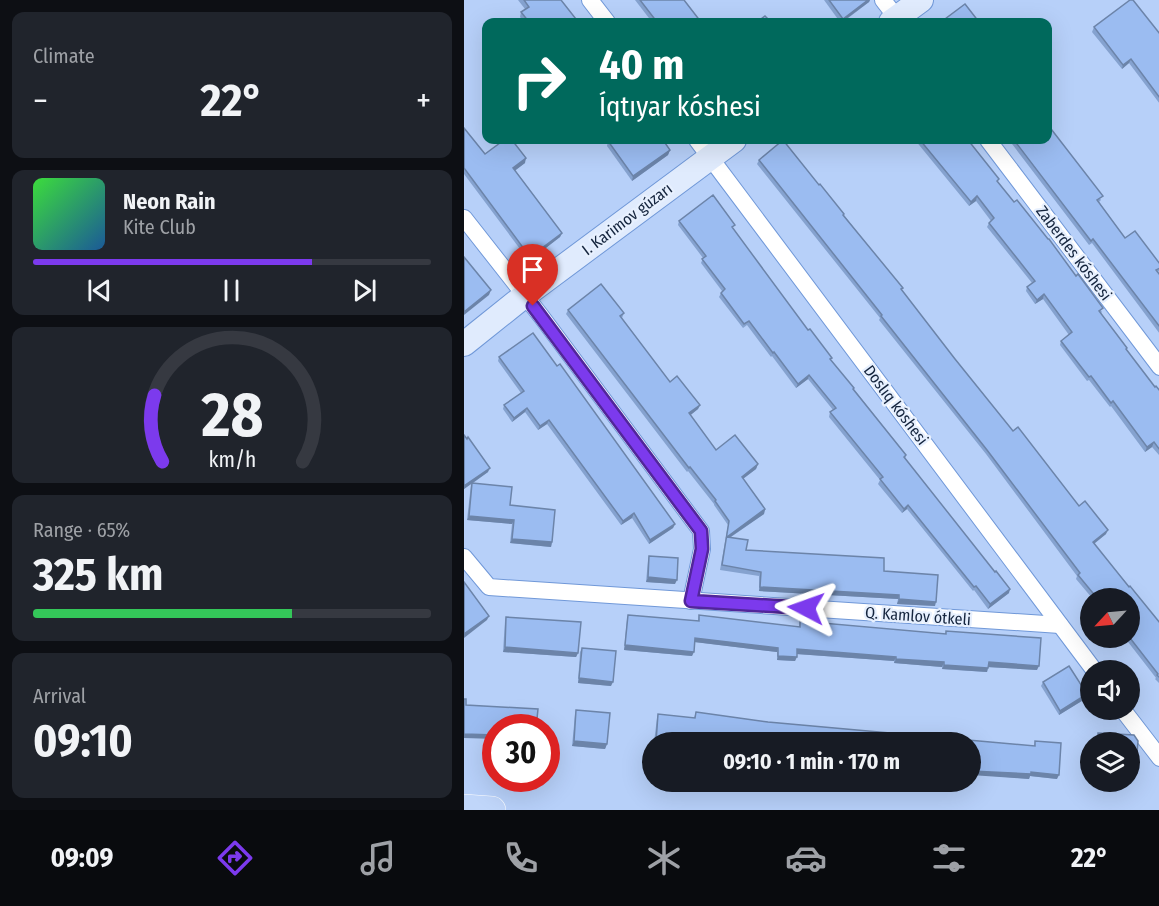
<!DOCTYPE html>
<meta charset="utf-8">
<style>
:root{--surface:#171b24;--page:#20242c;--text:#f1f3f6;--muted:#9ea1a6;--line:#363941;--accent:#7c3aed}
body{margin:0;font-family:"Fira Sans Condensed",sans-serif;background:var(--page);color:var(--text);height:100vh;display:flex;flex-direction:column;font-size:22px;white-space:nowrap}
*{box-sizing:border-box;margin:0}
p{font-size:20px;color:var(--muted)}
.icon{flex:none;width:33px;height:33px;fill:none;stroke:currentColor;stroke-width:2;stroke-linecap:round;stroke-linejoin:round}
.map{position:relative;flex:1;overflow:hidden}
.details{display:flex;flex-direction:column;gap:12px;padding:12px;background:#0d0f14;width:464px}
.details>*{flex:none}
.banner{position:absolute;left:18px;top:18px;width:570px;height:126px;border-radius:12px;box-shadow:0 6px 24px #0002;background:#00695c;color:#fff;overflow:hidden}
.needle{width:39px;rotate:244deg}
.buttons{position:absolute;left:616px;top:588px;display:grid;gap:12px}
.buttons a{display:grid;place-items:center;width:60px;height:60px;border-radius:50%;background:var(--surface);box-shadow:0 6px 24px #0002;font-size:30px}
.speed{position:absolute;left:18px;top:714px;display:flex;gap:12px;font-size:30px;font-weight:700;text-align:center}
.speed>*{display:grid;place-content:center;width:78px;height:78px;border-radius:50%;background:var(--surface);box-shadow:0 6px 24px #0002;line-height:1}
.speed .limit{border:9px solid #d22;background:#fff;color:#111}
.pin{position:absolute;display:grid;place-items:center;width:51px;height:51px;color:#fff;margin:-62px -26px;border-radius:50% 50% 50% 0;rotate:-45deg;box-shadow:0 0 6px #0007}
.pin .icon{rotate:45deg}
.me{position:absolute;width:66px;margin:-33px;rotate:274deg;stroke-linejoin:round;filter:drop-shadow(0 0 4px #0008)}
.turn{display:flex;align-items:center;gap:21px;height:126px;padding:0 18px;font-size:27px}
.turn .icon{width:78px;height:78px;stroke-width:2.5}
.turn b{display:block;font-size:42px;line-height:51px}
.big{font-size:45px;font-weight:700;line-height:1.1}
.details .tile{flex:1;display:flex;flex-direction:column;justify-content:center;gap:9px;min-width:0;padding:0 21px;border-radius:12px;background:var(--page)}
.details .dial{align-items:center;gap:0}
.dial svg{height:156px;overflow:visible;fill:none;stroke:var(--line);stroke-width:7;stroke-linecap:round;text-anchor:middle}
.dial text{fill:var(--text);stroke:none}
.song{display:flex;align-items:center;gap:18px}
.cover{width:72px;height:72px;border-radius:9px;background:linear-gradient(135deg,hsl(120 70% 55%),hsl(210 70% 35%))}
.played{height:6px;border-radius:3px;background:linear-gradient(90deg,var(--accent) 70%,var(--line) 70%)}
.keys{display:flex;justify-content:space-around;direction:ltr}
.heat{display:flex;justify-content:space-between;align-items:center;font-size:33px;direction:ltr}
.charge{height:9px;border-radius:4px;background:linear-gradient(90deg,#34c759 65%,var(--line) 0)}
.trip{position:absolute;left:178px;top:732px;width:339px;height:60px;border-radius:30px;background:var(--surface);box-shadow:0 6px 24px #0002;font-weight:700;line-height:60px;text-align:center}
.menu{display:flex;height:96px;justify-content:space-around;align-items:center;background:#090b0e;color:var(--muted)}
.menu .icon{width:42px;height:42px}
.menu .current{color:var(--accent)}
.menu b{font-size:27px;color:var(--text)}
main{display:flex;flex:1;min-height:0}
.map>svg:first-child{display:block}
.lines{fill:none;stroke-linecap:round;stroke-linejoin:round}
.street-casing{stroke:#7098d8;stroke-width:18}
.secondary-casing{stroke:#7098d8;stroke-width:26}
.primary-casing{stroke:#fff;stroke-width:28}
.street{stroke:#fff;stroke-width:16}
.secondary{stroke:#e0ebfd;stroke-width:24}
.primary{stroke:#c0d6fa;stroke-width:27}
.wall{fill:#85a2cf}
.shaded-wall{fill:#6c84a9}
.building{fill:#9bbcf1;stroke:#6c84a9;stroke-width:1.5}
.route-casing{stroke:#51269a;stroke-width:15}
.route{stroke:#7c3aed;stroke-width:10}
.labels{text-anchor:middle;dominant-baseline:central;stroke-width:4.5;stroke-linejoin:round;paint-order:stroke}
.street-label{font-size:16px;fill:#14243d;stroke:#e7f0fe}
</style>
<main>
<section class="details">
<div class="tile"><p>Climate</p>
<div class="heat"><a>−</a><b class="big">22°</b><a>+</a></div>
</div>
<div class="tile">
<div class="song"><i class="cover"></i><div><b>Neon Rain</b><p>Kite Club</p></div></div>
<div class="played"></div>
<div class="keys"><svg class="icon" aria-label="previous" viewBox="0 0 24 24"><path d="M18 5L8 12l10 7zM5 5v14"/></svg><svg class="icon" aria-label="pause" viewBox="0 0 24 24"><path d="M8 5v14M16 5v14"/></svg><svg class="icon" aria-label="next" viewBox="0 0 24 24"><path d="M6 5l10 7-10 7zM19 5v14"/></svg></div>
</div>
<div class="tile dial"><svg viewBox="0 0 100 80">
<path d="M14 69A42 42 0 1 1 86 69"/>
<path d="M14 69A42 42 0 0 1 10 35" stroke="#7c3aed"/>
<text x="50" y="56" font-size="32" font-weight="700">28</text>
<text x="50" y="72" font-size="11">km/h</text>
</svg></div>
<div class="tile"><p>Range · 65%</p><b class="big">325 km</b><div class="charge"></div></div>
<div class="tile"><p>Arrival</p><b class="big">09:10</b></div>
</section>
<div class="map">
<svg width="696" height="810" viewBox="0 0 696 810">
<rect width="100%" height="100%" fill="#b7d0f9"/>
<g class="lines">
<defs>
<g id="street">
<polyline points="126,0 143,22"/>
<polyline points="419,0 436,22"/>
<polyline points="233,140 630,670"/>
<polyline points="524,140 696,367"/>
<polyline points="0,218 77,316 237,531 238,549 227,601"/>
<polyline points="0,557 25,587 596,625"/>
<polyline points="659,710 696,758"/>
</g>
<g id="secondary">
<polyline points="427,22 457,0"/>
<polyline points="0,344 60,296 270,140"/>
</g>
<polyline id="primary" points="0,808 28,810"/>
</defs>
<use href="#street" class="street-casing"/>
<use href="#secondary" class="secondary-casing"/>
<use href="#primary" class="primary-casing"/>
<use href="#street" class="street"/>
<use href="#secondary" class="secondary"/>
<use href="#primary" class="primary"/>
</g>
<g class="wall">
<polygon points="54,0 97,0 112,19 111,22 60,22 56,17 57,12 61,9"/>
<polygon points="171,0 220,0 237,22 188,22"/>
<polygon points="360,0 406,0 405,2 379,22 376,22"/>
<polygon points="630,27 696,34 696,104 665,63 658,69 628,32"/>
<polygon points="584,117 586,121 584,126 637,200 635,202 661,238 696,264 696,271 693,272 696,275 696,334 628,243 625,245 545,140 584,140"/>
<polygon points="0,128 21,154 61,163 51,170 98,233 96,237 65,261 0,174"/>
<polygon points="451,140 504,140 534,182 638,312 637,313 663,348 663,351 691,387 696,391 696,456 688,447 681,452 647,406 646,407 625,380 623,381 596,345 597,341 605,335 579,299 571,304 562,291 563,287 568,283 523,227 525,223 527,221 512,201 505,206"/>
<polygon points="144,141 206,150 204,155 168,181 143,146"/>
<polygon points="295,160 355,185 380,215 491,359 549,431 615,506 642,534 630,544 696,623 696,684 691,679 692,678 661,638 666,638 666,598 628,598 612,579 613,576 522,454 415,320 416,318 293,164"/>
<polygon points="215,221 367,360 442,455 441,459 545,593 524,609 510,590 509,591 443,509 438,513 414,484 416,480 365,417 366,412 369,410 344,379 332,388 308,356 307,357 283,325 279,328 255,297 258,291 237,263 239,258 214,225"/>
<polygon points="104,310 160,313 158,318 206,382 236,405 234,409 226,415 252,450 294,464 292,469 279,479 301,509 300,514 267,537 282,550 420,571 471,606 433,604 434,599 295,591 295,576 256,570 264,525 250,505 250,504 224,471 223,472 102,314"/>
<polygon points="35,357 211,524 209,528 185,544 168,518 157,525 83,424 74,430 61,412 48,422 39,409 40,405 57,393 34,361"/>
<polygon points="0,435 24,472 9,483 46,505 88,542 87,547 46,543 48,524 3,520 7,484 0,489"/>
<polygon points="185,556 211,584 182,582 184,560"/>
<polygon points="164,615 234,621 235,615 335,627 336,621 481,634 482,631 573,670 524,667 523,672 478,669 478,667 430,663 430,661 333,654 331,661 313,660 313,652 231,642 228,656 160,650 163,619"/>
<polygon points="42,617 114,653 112,657 39,652 41,621"/>
<polygon points="118,648 147,686 114,683 116,652"/>
<polygon points="579,682 621,699 595,715 577,686"/>
<polygon points="112,710 143,744 141,749 108,746 111,714"/>
<polygon points="232,712 304,722 570,746 571,741 593,779 566,776 565,779 518,775 518,776 507,742 190,742 193,718 194,714 230,718"/>
</g>
<g class="shaded-wall">
<polygon points="404,0 406,0 405,2 378,22 379,19"/>
<polygon points="667,59 665,63 658,69 659,65"/>
<polygon points="206,150 204,155 168,181 169,176"/>
<polygon points="62,158 61,163 48,173 49,168"/>
<polygon points="513,196 512,201 505,206 507,202"/>
<polygon points="98,233 96,237 65,261 66,257"/>
<polygon points="27,290 25,295 0,315 0,312"/>
<polygon points="580,294 579,299 571,304 573,300"/>
<polygon points="345,375 344,379 332,388 334,384"/>
<polygon points="236,405 234,409 223,418 225,413"/>
<polygon points="63,408 61,412 48,422 50,418"/>
<polygon points="85,420 83,424 74,430 76,426"/>
<polygon points="690,442 688,447 681,452 683,447"/>
<polygon points="294,464 292,469 276,481 278,477"/>
<polygon points="26,468 24,472 0,489 0,486"/>
<polygon points="444,505 443,509 438,513 440,509"/>
<polygon points="301,509 300,514 262,540 263,537"/>
<polygon points="170,513 168,518 157,525 159,521"/>
<polygon points="5,516 50,520 48,524 3,520"/>
<polygon points="211,524 209,528 185,544 186,540"/>
<polygon points="644,530 642,534 627,546 629,542"/>
<polygon points="48,539 88,542 87,547 46,543"/>
<polygon points="184,577 213,580 211,584 182,582"/>
<polygon points="296,587 435,595 434,599 295,591"/>
<polygon points="546,589 545,593 524,609 526,604"/>
<polygon points="435,599 472,602 471,606 433,604"/>
<polygon points="25,616 23,620 0,638 0,634"/>
<polygon points="231,638 314,648 313,652 230,642"/>
<polygon points="161,645 230,652 228,656 160,650"/>
<polygon points="41,647 114,653 112,657 39,652"/>
<polygon points="333,649 432,657 430,661 332,654"/>
<polygon points="314,656 333,657 331,661 313,660"/>
<polygon points="432,659 480,662 478,667 430,663"/>
<polygon points="525,662 575,666 573,670 523,667"/>
<polygon points="480,665 524,668 523,672 478,669"/>
<polygon points="115,678 149,682 147,686 114,683"/>
<polygon points="623,694 621,699 595,715 596,711"/>
<polygon points="0,734 32,735 32,739 0,738"/>
<polygon points="110,741 143,744 141,749 108,746"/>
<polygon points="666,753 673,753 672,757 666,757"/>
<polygon points="507,771 567,772 595,775 593,779 566,776 565,779 507,775"/>
</g>
<g class="building">
<polygon points="60,0 97,0 112,19 109,21 111,22 65,22 57,12 65,7"/>
<polygon points="176,0 220,0 237,22 193,22"/>
<polygon points="365,0 404,0 379,19"/>
<polygon points="666,0 669,0 696,34 696,98 667,59 659,65 630,27"/>
<polygon points="501,4 515,22 477,22"/>
<polygon points="301,16 307,22 293,22"/>
<polygon points="584,125 639,196 633,200 661,238 671,231 696,264 696,268 692,270 696,275 696,327 629,239 627,241 550,140 584,140"/>
<polygon points="0,128 21,154 40,140 48,140 62,158 49,168 98,233 66,257 0,168"/>
<polygon points="146,140 199,140 206,150 169,176 144,141"/>
<polygon points="319,140 355,185 356,184 380,214 379,215 439,288 437,289 491,359 549,431 554,427 615,506 621,501 644,530 629,542 665,587 666,586 696,623 696,678 693,675 694,674 666,638 666,598 633,598 614,575 616,573 523,450 417,316 418,315 295,160"/>
<polygon points="456,140 504,140 535,179 533,181 550,202 553,200 584,239 585,239 612,276 614,274 639,308 635,311 663,348 662,349 691,387 692,386 696,391 696,450 690,442 683,447 649,401 647,403 627,376 625,377 597,341 608,332 580,294 573,300 563,287 571,281 525,223 530,218 513,196 507,202"/>
<polygon points="249,195 271,225 268,227 344,330 346,329 368,358 366,359 390,388 389,389 442,455 440,457 531,572 532,571 546,589 526,604 512,586 510,587 444,505 440,509 416,479 419,477 366,412 372,408 345,375 334,384 310,352 309,353 285,321 280,324 257,293 261,289 238,259 242,256 215,221"/>
<polygon points="0,257 27,290 0,312"/>
<polygon points="137,284 160,313 156,316 206,382 213,376 236,405 225,413 252,450 271,435 294,464 278,477 301,509 263,537 284,540 282,550 420,558 420,571 474,575 472,602 435,599 435,595 296,587 297,572 258,565 265,521 251,501 252,500 226,467 225,468 104,310"/>
<polygon points="69,333 93,366 96,364 211,524 186,540 170,513 159,521 85,420 76,426 63,408 50,418 40,405 60,391 35,357"/>
<polygon points="0,435 3,439 4,437 26,468 0,486"/>
<polygon points="8,483 48,487 46,505 91,510 88,542 48,539 50,520 5,516"/>
<polygon points="185,556 214,558 213,580 184,577"/>
<polygon points="0,582 25,616 0,634"/>
<polygon points="164,615 235,621 235,615 336,627 336,621 482,634 482,631 577,638 575,666 525,662 524,668 480,665 480,662 432,659 432,657 333,649 333,657 314,656 314,648 231,638 230,652 161,645"/>
<polygon points="42,617 117,622 114,653 41,647"/>
<polygon points="118,648 152,651 149,682 115,678"/>
<polygon points="605,666 623,694 596,711 579,682"/>
<polygon points="0,699 2,699 2,705 74,709 72,728 32,728 32,735 0,734"/>
<polygon points="112,710 146,713 143,744 110,741"/>
<polygon points="232,712 304,722 571,746 571,741 597,743 595,775 567,772 567,774 507,771 507,742 192,742 194,714 231,718"/>
<polygon points="634,733 670,735 674,741 673,753 666,753 666,742 634,742"/>
</g>
<g class="lines">
<defs>
<polyline id="route" points="69,306 237,531 238,549 227,601 342,608"/>
</defs>
<use href="#route" class="route-casing"/>
<use href="#route" class="route"/>
</g>
<g class="labels">
<g class="street-label">
<text transform="translate(163 219) rotate(-37)">I. Karimov gúzarı</text>
<text transform="translate(610 253) rotate(53)">Zaberdes kóshesi</text>
<text transform="translate(432 405) rotate(53)">Doslıq kóshesi</text>
<text transform="translate(454 616) rotate(4)">Q. Kamlov ótkeli</text>
</g>
</g>
</svg>
<div class="buttons">
<a><svg class="needle" viewBox="-14 -14 28 28"><path d="M0-13l5 13h-10z" fill="#e53935"/><path d="M0 13l5-13h-10z" fill="#9ea1a6"/></svg></a>
<a><svg class="icon" aria-label="sound" viewBox="0 0 24 24"><path d="M4 9h4l5-4v14l-5-4H4zM17 9q2 3 0 6"/></svg></a>
<a><svg class="icon" aria-label="layers" viewBox="0 0 24 24"><path d="M12 4l9 5-9 5-9-5zM3 14l9 5 9-5"/></svg></a>
</div>
<div class="speed"><div class="limit">30</div></div>
<div class="pin" style="left:69px;top:306px;background:#d93025"><svg class="icon" aria-label="arrive" viewBox="0 0 24 24"><path d="M6 21V4h12l-3 4 3 4H6"/></svg></div>
<svg class="me" style="left:342px;top:608px" viewBox="-20 -20 40 40"><path d="M0-17L14 15 0 8-14 15z" fill="#7c3aed" stroke="#fff" stroke-width="4"/></svg>
<div class="trip">09:10 · 1 min · 170 m</div>
<div class="banner">
<div class="turn"><svg class="icon" aria-label="right" viewBox="0 0 24 24"><path d="M7 20v-9h11M14 6l5 5-5 5"/></svg><div><b>40 m</b>Íqtıyar kóshesi</div></div>
</div>
</div>
</main>
<nav class="menu">
<b>09:09</b>
<svg class="icon current" aria-label="directions" viewBox="0 0 24 24"><path d="M12 3l9 9-9 9-9-9zM9 14v-3h6M13 9l2 2-2 2"/></svg>
<svg class="icon" aria-label="music" viewBox="0 0 24 24"><path d="M9 18V5l10-2v13"/><circle cx="6" cy="18" r="3"/><circle cx="16" cy="16" r="3"/></svg>
<svg class="icon" aria-label="phone" viewBox="0 0 24 24"><path d="M5 4h4l2 5-3 2q2 4 5 5l2-3 5 2v4C11 20 4 13 5 4z"/></svg>
<svg class="icon" aria-label="climate" viewBox="0 0 24 24"><path d="M12 3v18M4 7l16 10M4 17L20 7"/></svg>
<svg class="icon" aria-label="car" viewBox="0 0 24 24"><path d="M5 17H2v-5l4-1 3-4h7l3 4 3 1v5h-3M9 17h6M6 11h13"/><circle cx="7" cy="17" r="2"/><circle cx="17" cy="17" r="2"/></svg>
<svg class="icon" aria-label="filters" viewBox="0 0 24 24"><path d="M4 7h16M4 17h16"/><circle cx="9" cy="7" r="2"/><circle cx="15" cy="17" r="2"/></svg>
<b>22°</b>
</nav>
